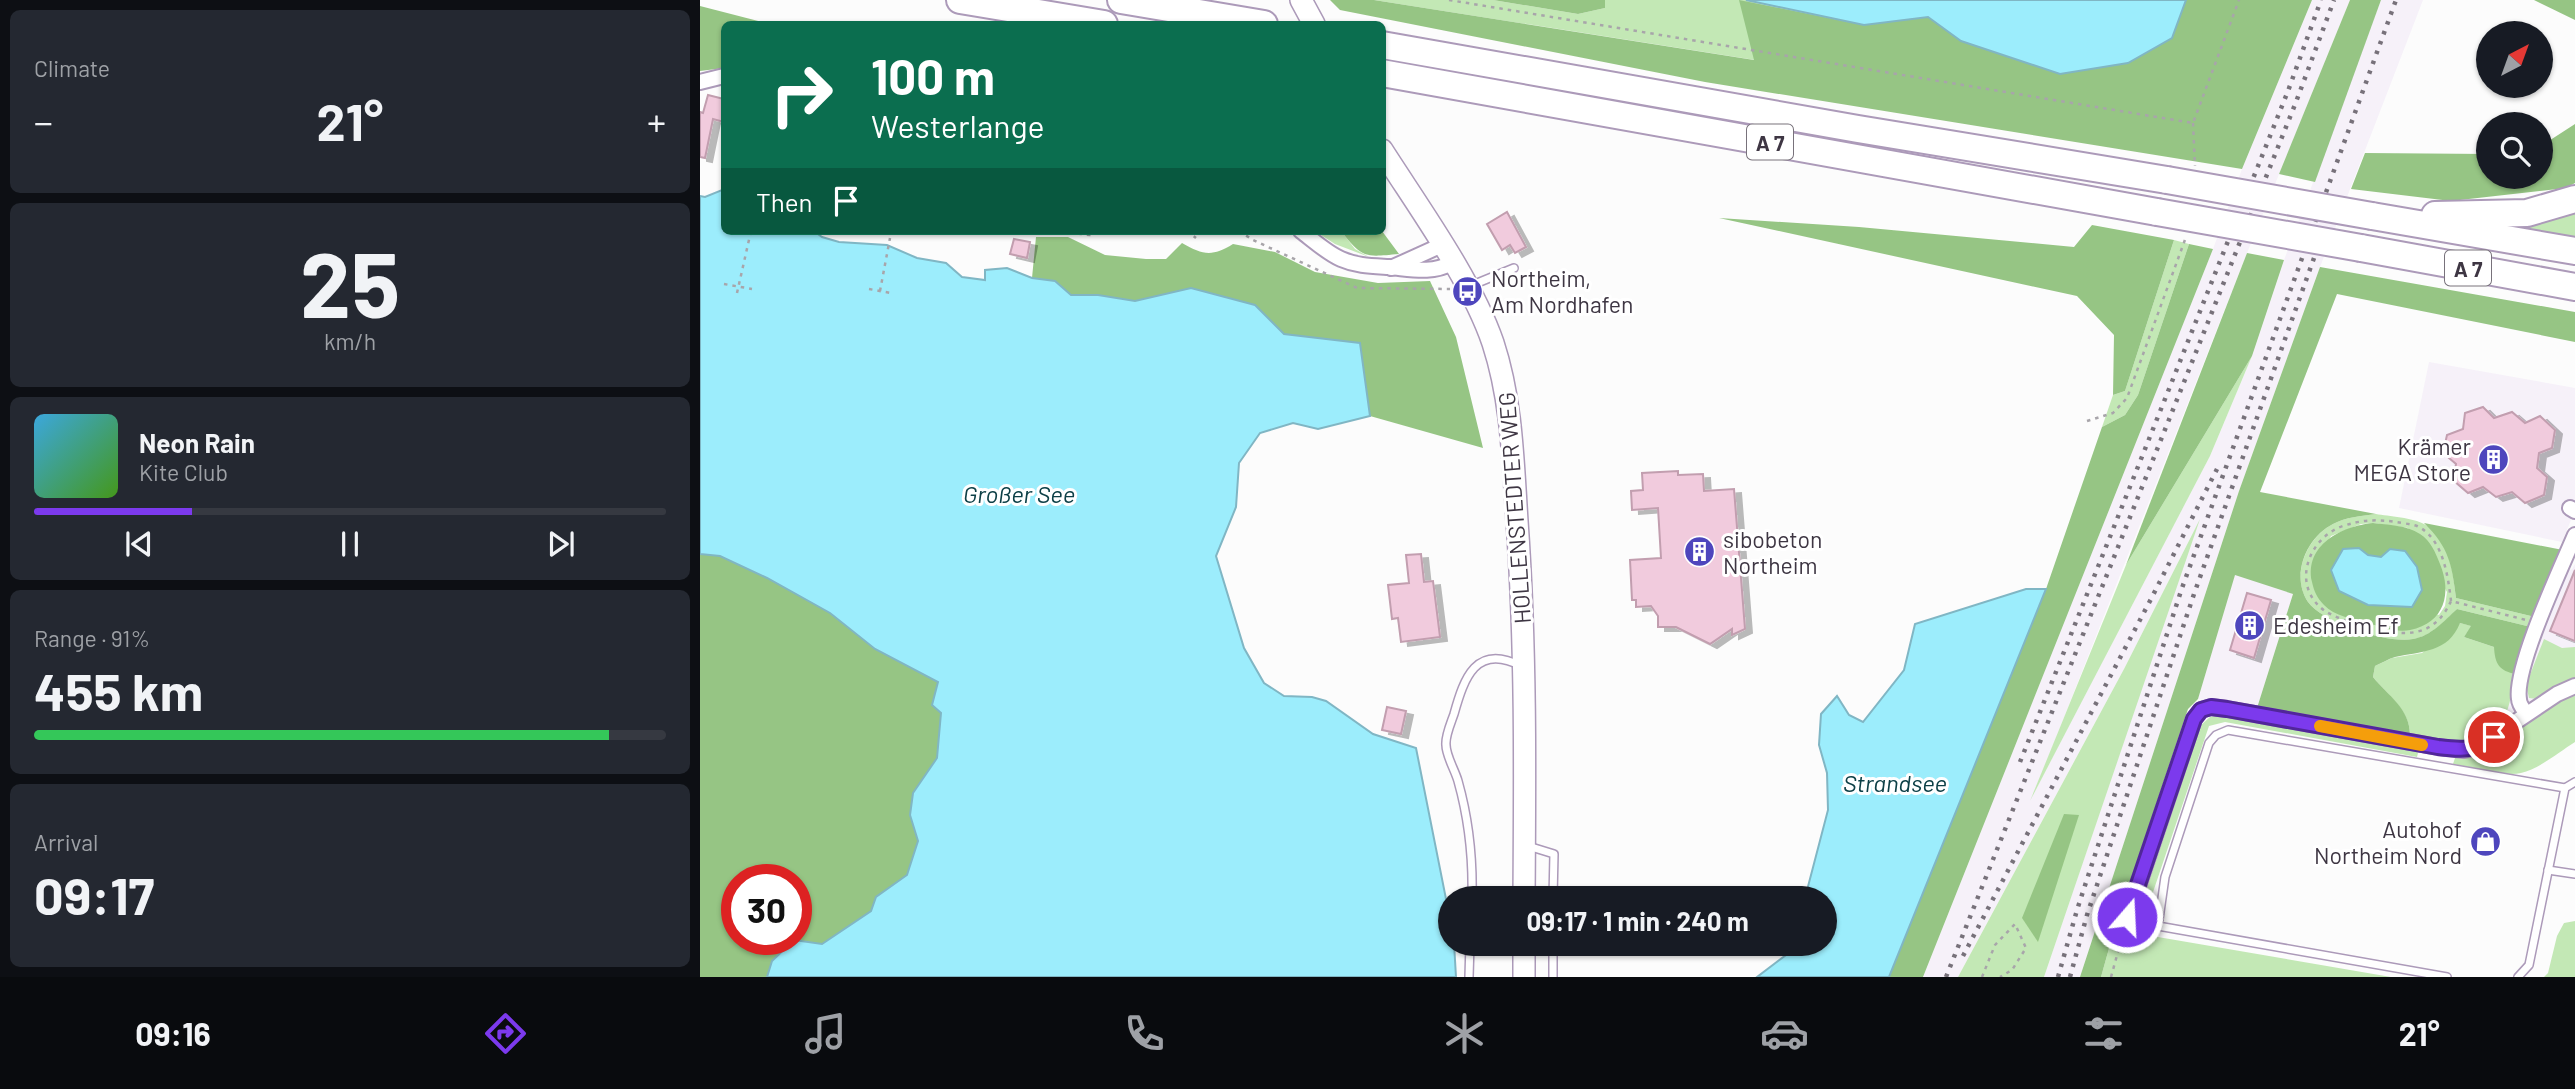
<!DOCTYPE html>
<meta charset="utf-8">
<style>
:root{--surface:#171b24;--page:#242831;--text:#f1f3f6;--muted:#9ea1a6;--line:#363941;--accent:#7c3aed}
body{margin:0;font-family:Barlow,sans-serif;background:var(--page);color:var(--text);height:100vh;display:flex;flex-direction:column;font-size:26px;white-space:nowrap}
*{box-sizing:border-box;margin:0}
p{font-size:23px;color:var(--muted)}
.icon{flex:none;width:38px;height:38px;fill:none;stroke:currentColor;stroke-width:2;stroke-linecap:round;stroke-linejoin:round}
.map{position:relative;flex:1;overflow:hidden}
.drawer{display:flex;flex-direction:column;gap:10px;padding:10px;background:#0d0f14;width:700px}
.drawer>*{flex:none}
.guide{position:absolute;left:21px;top:21px;width:665px;height:214px;border-radius:10px;box-shadow:0 2px 5px #0004;background:#0b6e4f;color:#fff;overflow:hidden}
.needle{width:46px;rotate:41deg}
.controls{position:absolute;left:1776px;top:21px;display:grid;gap:14px}
.controls a{display:grid;place-items:center;width:77px;height:77px;border-radius:50%;background:var(--surface);box-shadow:0 2px 5px #0004;font-size:35px}
.speed{position:absolute;left:21px;top:864px;display:flex;gap:14px;font-size:35px;font-weight:700;text-align:center}
.speed>*{display:grid;place-content:center;width:91px;height:91px;border-radius:50%;background:var(--surface);box-shadow:0 2px 5px #0004;line-height:1}
.speed .limit{border:10px solid #d22;background:#fff;color:#111}
.pin{position:absolute;display:grid;place-items:center;width:60px;height:60px;color:#fff;margin:-30px;border:4px solid #fff;border-radius:50%;box-shadow:0 2px 7px #0007}
.me{position:absolute;width:77px;margin:-38px;rotate:19deg;stroke-linejoin:round;filter:drop-shadow(0 0 5px #0008)}
.turn{display:flex;align-items:center;gap:24px;height:147px;padding:0 35px;font-size:32px}
.turn .icon{width:91px;height:91px;stroke-width:2.5}
.turn b{display:block;font-size:49px;line-height:60px}
.then{display:flex;align-items:center;height:66px;padding:0 35px;background:#0003;gap:14px;font-size:26px}
.big{font-size:52px;font-weight:700;line-height:1.1}
.drawer .tile{flex:1;display:flex;flex-direction:column;justify-content:center;gap:10px;min-width:0;padding:0 24px;border-radius:10px;background:var(--page)}
.drawer .dial{align-items:center;gap:0}
.dial b{font-size:91px;line-height:1}
.song{display:flex;align-items:center;gap:21px}
.cover{width:84px;height:84px;border-radius:10px;background:linear-gradient(135deg,hsl(200 70% 55%),hsl(100 70% 35%))}
.played{height:7px;border-radius:4px;background:linear-gradient(90deg,var(--accent) 25%,var(--line) 25%)}
.keys{display:flex;justify-content:space-around;direction:ltr}
.heat{display:flex;justify-content:space-between;align-items:center;font-size:38px;direction:ltr}
.charge{height:10px;border-radius:5px;background:linear-gradient(90deg,#34c759 91%,var(--line) 0)}
.trip{position:absolute;left:738px;top:886px;width:399px;height:70px;border-radius:35px;background:var(--surface);box-shadow:0 2px 5px #0004;font-weight:700;line-height:70px;text-align:center}
.menu{display:flex;height:112px;justify-content:space-around;align-items:center;background:#090b0e;color:var(--muted)}
.menu .icon{width:49px;height:49px}
.menu .active{color:var(--accent)}
.menu b{font-size:32px;color:var(--text)}
main{display:flex;flex:1;min-height:0}
.map>svg:first-child{display:block}
.built{fill:#f6f1f9}
.green{fill:#c3e8b5;fill-rule:evenodd}
.forest{fill:#96c584;fill-rule:evenodd}
.water{fill:#9cedfc;stroke:#80b6c4;stroke-width:2}
.building{fill:#f1cbdd;stroke:#c29eaf;stroke-width:2;filter:url(#shadow)}
.lines{fill:none;stroke-linecap:round;stroke-linejoin:round}
.service-casing{stroke:#ac9ab9;stroke-width:10}
.minor-casing{stroke:#ac9ab9;stroke-width:18}
.secondary-casing{stroke:#ac9ab9;stroke-width:24}
.motorway-casing{stroke:#ac9ab9;stroke-width:30}
.path{stroke:#a8a5aa;stroke-width:2.5;stroke-dasharray:3.5 5;stroke-linecap:butt}
.service{stroke:#fff;stroke-width:7}
.minor{stroke:#fff;stroke-width:14}
.secondary{stroke:#fff;stroke-width:21}
.motorway{stroke:#fff;stroke-width:26}
.rail{stroke:#77717a;stroke-width:4.5;stroke-dasharray:3.5 7;stroke-linecap:butt}
.motorway-bridge-casing{stroke:#ac9ab9;stroke-width:30;stroke-linecap:butt}
.motorway-bridge{stroke:#fff;stroke-width:26}
.route-casing{stroke:#51269a;stroke-width:18}
.route{stroke:#7c3aed;stroke-width:12}
.slow{stroke:#f59e0b;stroke-width:12}
.labels{text-anchor:middle;dominant-baseline:central;stroke-width:6;stroke-linejoin:round;paint-order:stroke}
.shield{fill:#fff;stroke:#78727b;stroke-width:2}
.shield-label{font-size:21px;font-weight:bold;fill:#3e3643}
.poi-label{font-size:23px;fill:#3e3643;stroke:#fff;text-anchor:start}
.street-label{font-size:23px;fill:#3e3643;stroke:#fff}
.water-label{font-size:24px;font-style:italic;fill:#0d4047;stroke:#fff}
</style>
<main>
<section class="drawer">
<div class="tile"><p>Climate</p>
<div class="heat"><a>−</a><b class="big">21°</b><a>+</a></div>
</div>
<div class="tile dial"><b>25</b><p>km/h</p></div>
<div class="tile">
<div class="song"><i class="cover"></i><div><b>Neon Rain</b><p>Kite Club</p></div></div>
<div class="played"></div>
<div class="keys"><svg class="icon" aria-label="previous" viewBox="0 0 24 24"><path d="M18 5L8 12l10 7zM5 5v14"/></svg><svg class="icon" aria-label="pause" viewBox="0 0 24 24"><path d="M8 5v14M16 5v14"/></svg><svg class="icon" aria-label="next" viewBox="0 0 24 24"><path d="M6 5l10 7-10 7zM19 5v14"/></svg></div>
</div>
<div class="tile"><p>Range · 91%</p><b class="big">455 km</b><div class="charge"></div></div>
<div class="tile"><p>Arrival</p><b class="big">09:17</b></div>
</section>
<div class="map">
<svg width="1875" height="977" viewBox="0 0 1875 977">
<defs>
<filter id="shadow"><feDropShadow dx="7" dy="4" stdDeviation="0" flood-color="#0004"/></filter>
</defs>
<rect width="100%" height="100%" fill="#fcfcfc"/>
<g class="built">
<polygon points="1612,0 1650,0 1547,253 1335,791 1510,456 1552,356 1584,260 1681,0 1723,0 1620,267 1539,491 1380,977 1344,977 1497,525 1424,669 1258,977 1223,977 1513,249 1542,169"/>
<polygon points="1729,362 1875,388 1875,510 1862,542 1699,508"/>
<polygon points="1875,564 1875,679 1837,699 1803,720 1816,674 1852,576 1872,569"/>
<polygon points="1535,574 1593,594 1557,708 1498,699"/>
</g>
<g class="green">
<polygon points="674,0 793,0 878,14 905,8 905,0 1507,0 1046,23 1055,60"/>
<polygon points="1875,211 1875,237 1803,224"/>
<polygon points="615,231 641,231 655,249 669,257 635,244"/>
<polygon points="1474,240 1489,244 1438,395 1425,415 1402,427 1413,395 1425,391"/>
<polygon points="1552,356 1510,456 1330,801 1426,565"/>
<path d="M1676,514C1688,516 1714,518 1724,524C1750,538 1753,572 1756,598L1835,617L1831,627L1757,609C1744,622 1731,636 1713,639C1688,644 1623,623 1608,602C1590,575 1607,537 1633,524C1646,517 1661,516 1676,514ZM1673,523L1708,528L1747,592L1745,606L1739,615L1611,575L1631,536L1661,524Z"/>
<polygon points="1500,519 1344,977 1258,977 1424,669"/>
<path d="M1760,623L1772,626L1764,637L1794,647L1816,674C1813,686 1809,713 1802,721C1775,753 1744,741 1710,735C1710,709 1687,695 1673,677L1675,666L1692,658L1722,653Z"/>
<polygon points="1844,639 1862,648 1875,647 1875,679 1837,699 1829,698 1826,685"/>
<path d="M1875,692V742C1859,752 1839,769 1821,773C1803,777 1771,767 1753,764L1755,758L1776,756L1785,751L1851,705Z"/>
<polygon points="1521,715 1715,749 1718,753 1717,757 1525,722 1509,726 1449,904 1445,901 1444,897 1501,725 1510,717"/>
<polygon points="1875,921 1875,977 1844,977 1848,973 1857,936 1864,923"/>
<polygon points="1415,927 1452,936 1691,977 1401,977"/>
</g>
<g class="forest">
<polygon points="630,0 674,0 1054,60 1039,0 1164,25 1228,17 1261,41 1472,38 1486,0 1612,0 1542,169 1005,82 640,10"/>
<polygon points="793,0 905,0 905,8 878,14"/>
<polygon points="1650,0 1681,0 1615,182 1579,174"/>
<polygon points="1834,0 1875,0 1875,20"/>
<polygon points="0,6 66,23 73,24 24,24 24,68 0,71"/>
<polygon points="1875,124 1875,183 1866,188 1751,201 1651,189 1665,153 1788,154 1788,177 1841,177 1841,146"/>
<polygon points="1019,218 1159,227 1374,247 1392,225 1474,240 1425,391 1413,395 1414,335 1377,296"/>
<path d="M641,231H682L699,254C665,257 663,259 641,231Z"/>
<path d="M336,237H368L405,255L446,259H466L482,243C503,255 512,257 533,244L575,252L615,272L678,283L730,281L756,337L783,448L670,416L660,343L584,334L555,305L491,288L435,301L398,295H371L355,281L332,278Z"/>
<polygon points="1489,244 1513,249 1223,977 1189,977 1346,589 1402,427 1425,415 1438,395"/>
<polygon points="1547,253 1584,260 1552,356 1426,565"/>
<path d="M1620,267L1875,312V342L1637,294L1560,492L1676,514C1661,516 1646,517 1633,524C1607,537 1590,575 1608,602C1623,623 1688,644 1713,639C1731,636 1744,621 1757,609L1831,627L1816,674C1799,671 1795,664 1794,647L1764,637L1771,626L1760,623C1748,653 1722,651 1695,657C1688,659 1682,663 1675,666L1673,677C1688,696 1710,708 1710,735L1557,708L1593,594L1535,575L1498,699L1488,709L1415,927L1401,977H1380L1539,491Z"/>
<path d="M1673,523C1689,525 1706,525 1720,534C1731,541 1735,552 1740,564C1752,593 1745,623 1710,630C1697,633 1681,627 1668,623C1654,619 1634,616 1624,605C1617,598 1614,591 1612,582C1604,545 1642,526 1673,523ZM1659,548L1668,555L1681,557L1631,570Z"/>
<path d="M1724,523L1863,550L1835,617L1756,598C1752,565 1749,547 1724,523Z"/>
<path d="M0,554L20,556L67,578L130,613L175,649L239,682L232,704L241,713L237,758L213,794L210,815L218,841L207,875L176,897L171,911L122,944L72,961L67,977H0ZM37,880H96V940H37Z"/>
<polygon points="1364,814 1379,815 1338,942 1322,918"/>
</g>
<g class="water">
<polygon points="1046,0 1486,0 1472,38 1428,63 1360,74 1261,41 1228,17 1164,25"/>
<polygon points="22,190 24,191 24,231 114,231 122,237 139,242 187,245 217,258 246,263 262,277 285,280 285,270 307,268 332,278 355,281 371,295 398,295 435,301 491,288 555,305 584,334 660,343 670,416 618,429 593,423 560,433 539,463 536,507 516,556 544,648 564,683 584,696 612,697 626,701 673,734 716,748 751,924 751,943 754,943 756,977 67,977 72,961 94,940 122,944 171,911 176,897 207,875 218,841 210,815 213,793 237,758 241,713 232,705 238,682 175,649 130,613 67,578 20,556 0,554 0,196 5,197"/>
<polygon points="1659,548 1668,555 1681,557 1690,549 1705,551 1717,567 1722,590 1712,607 1668,605 1639,591 1631,570 1643,549"/>
<polygon points="1326,589 1346,589 1189,977 1057,977 1086,955 1094,943 1125,943 1125,898 1105,898 1128,810 1127,773 1119,745 1121,714 1137,696 1149,715 1163,722 1204,670 1215,624"/>
</g>
<g class="building">
<polygon points="8,95 24,99 24,122 13,119 5,158 0,157 0,112 3,113"/>
<polygon points="807,212 826,247 815,253 810,245 802,250 787,224"/>
<polygon points="314,239 330,242 327,258 310,254"/>
<polygon points="1783,407 1794,418 1812,412 1825,423 1840,416 1855,430 1852,448 1839,453 1837,468 1847,477 1844,495 1825,503 1812,492 1796,497 1783,487 1768,493 1753,480 1756,464 1743,453 1747,435 1763,429 1765,413"/>
<polygon points="978,471 978,475 1003,474 1004,491 1034,489 1045,629 1032,635 1032,629 1010,644 976,627 958,627 958,616 951,606 936,607 936,600 932,600 930,560 961,558 958,508 932,510 931,491 943,490 942,473"/>
<polygon points="721,554 724,582 733,581 740,637 701,642 698,618 692,619 688,585 709,583 706,555"/>
<polygon points="1875,570 1875,641 1850,631"/>
<polygon points="1547,593 1571,600 1554,658 1530,650"/>
<polygon points="687,707 706,711 701,734 682,730"/>
</g>
<g class="lines">
<defs>
<g id="service">
<polyline points="770,286 814,268"/>
<polyline points="828,846 854,854 853,898"/>
<polyline points="1848,870 1875,874"/>
<path d="M772,898C773,857 769,820 758,781C755,770 746,756 746,745C745,736 751,723 754,714C764,678 776,643 821,666"/>
<polyline points="1428,917 1458,926 1747,977"/>
<polyline points="1458,926 1465,877 1509,743 1516,735 1528,730 1865,788"/>
<polyline points="769,977 770,943"/>
<polyline points="853,977 853,943"/>
<polyline points="1818,977 1829,965 1865,788 1875,782"/>
</g>
<g id="minor">
<polyline points="0,82 24,76"/>
<path d="M601,231C613,240 627,253 641,259C657,266 671,266 689,267C712,269 731,274 752,263"/>
<polyline points="691,268 742,245"/>
<polyline points="1870,508 1875,511"/>
<path d="M1826,713C1823,709 1819,704 1819,699C1814,668 1861,568 1875,535"/>
<polyline points="1428,917 1494,719 1501,710 1511,707 1527,709 1738,747 1764,750 1778,747 1857,694 1875,686"/>
</g>
<g id="secondary">
<polyline points="601,0 614,24"/>
<path d="M682,150C719,208 771,279 793,343C812,401 813,461 817,521C826,647 825,772 824,898"/>
<polyline points="824,977 824,943"/>
</g>
<g id="motorway">
<polyline points="260,0 404,24"/>
<polyline points="421,0 564,24"/>
<polyline points="682,45 1158,129 1467,180"/>
<polyline points="682,73 1457,212"/>
<polyline points="1735,215 1827,213 1875,199"/>
<polyline points="1672,216 1875,251"/>
<polyline points="1661,248 1875,287"/>
</g>
</defs>
<use href="#service" class="service-casing"/>
<use href="#minor" class="minor-casing"/>
<use href="#secondary" class="secondary-casing"/>
<use href="#motorway" class="motorway-casing"/>
<g class="path">
<polyline points="749,0 1493,123 1539,0"/>
<polyline points="1493,123 1495,166"/>
<polyline points="353,231 390,235 403,231"/>
<polyline points="424,231 447,233 450,231"/>
<polyline points="487,231 496,238"/>
<polyline points="539,231 553,240 657,288 750,289"/>
<polyline points="24,284 52,289"/>
<polyline points="169,289 191,293"/>
<polyline points="180,291 190,238"/>
<polyline points="37,293 51,231"/>
<polyline points="1387,421 1413,413 1427,398 1486,237"/>
<path d="M1751,601C1748,576 1743,538 1717,526C1710,524 1702,523 1696,522C1676,519 1661,520 1643,526C1608,538 1590,586 1625,611C1636,618 1652,623 1664,626C1700,636 1733,641 1751,601L1826,620"/>
<polyline points="1282,977 1295,945 1315,924 1326,948 1312,970 1300,977"/>
<polyline points="1411,977 1424,930"/>
</g>
<use href="#service" class="service"/>
<use href="#minor" class="minor"/>
<use href="#secondary" class="secondary"/>
<use href="#motorway" class="motorway"/>
<g class="rail">
<polyline points="1320,762 1588,91 1621,0"/>
<polyline points="1263,956 1451,599 1517,469"/>
<polyline points="1246,977 1596,102 1634,0"/>
<polyline points="1358,977 1377,910 1482,588 1696,0"/>
<polyline points="1370,977 1387,915 1494,594 1614,258"/>
</g>
<defs>
<g id="motorway-bridge">
<polyline points="1467,180 1672,216"/>
<polyline points="1457,212 1661,248"/>
</g>
</defs>
<use href="#motorway-bridge" class="motorway-bridge-casing"/>
<use href="#motorway-bridge" class="motorway-bridge"/>
</g>
<g class="lines">
<defs>
<path id="route" d="M1427,917L1494,719L1501,710L1511,707L1527,709L1738,747C1762,750 1772,751 1794,737"/>
</defs>
<use href="#route" class="route-casing"/>
<use href="#route" class="route"/>
<polyline class="slow" points="1620,726 1722,745"/>
</g>
<defs>
<symbol id="bus-disc" viewBox="-11 -11 22 22"><circle r="9.5" fill="#4e46bd" stroke="#fff"/><path d="M-5-6H5V4H4V6H2V4H-2V6H-4V4H-5ZM-3.5-4V0h7V-4ZM-3.5 1.2v1.5H-2V1.2ZM2 1.2v1.5H3.5V1.2Z" fill="#fff"/></symbol>
<symbol id="building-disc" viewBox="-11 -11 22 22"><circle r="9.5" fill="#4e46bd" stroke="#fff"/><path d="M-4-6H4V6H1V3H-1V6H-4ZM-2.5-4.3h1.7v1.8h-1.7ZM.8-4.3h1.7v1.8H.8ZM-2.5-1h1.7V.8h-1.7ZM.8-1h1.7V.8H.8Z" fill="#fff"/></symbol>
<symbol id="shop-disc" viewBox="-11 -11 22 22"><circle r="9.5" fill="#4e46bd" stroke="#fff"/><path d="M-5-2.5h2.3a2.7 3.5 0 0 1 5.4 0H5L5.5 6h-11ZM-1.5-2.5h3a1.5 2.3 0 0 0-3 0Z" fill="#fff"/></symbol>
</defs>
<g fill-rule="evenodd">
<use href="#bus-disc" x="750" y="274" width="35" height="35"/>
<use href="#building-disc" x="1776" y="442" width="35" height="35"/>
<use href="#building-disc" x="982" y="534" width="35" height="35"/>
<use href="#building-disc" x="1532" y="608" width="35" height="35"/>
<use href="#shop-disc" x="1768" y="824" width="35" height="35"/>
</g>
<g class="labels">
<g class="shield">
<rect x="1047" y="124.5" width="46" height="35" rx="5"/>
<rect x="1745" y="250.5" width="46" height="35" rx="5"/>
</g>
<g class="shield-label">
<text x="1070" y="142">A 7</text>
<text x="1768" y="268">A 7</text>
</g>
<g class="poi-label">
<text x="791" y="278">Northeim,<tspan x="791" dy="26">Am Nordhafen</tspan></text>
<text x="1771" y="446" text-anchor="end">Krämer<tspan x="1771" dy="26">MEGA Store</tspan></text>
<text x="1023" y="539">sibobeton<tspan x="1023" dy="26">Northeim</tspan></text>
<text x="1573" y="625">Edesheim Ef</text>
<text x="1762" y="829" text-anchor="end">Autohof<tspan x="1762" dy="26">Northeim Nord</tspan></text>
</g>
<g class="street-label">
<text transform="translate(814 508) rotate(-94)">HOLLENSTEDTER WEG</text>
</g>
<g class="water-label">
<text x="319" y="493">Großer See</text>
<text x="1195" y="782">Strandsee</text>
</g>
</g>
</svg>
<div class="controls">
<a><svg class="needle" viewBox="-14 -14 28 28"><path d="M0-13l5 13h-10z" fill="#e53935"/><path d="M0 13l5-13h-10z" fill="#9ea1a6"/></svg></a>
<a><svg class="icon" aria-label="search" viewBox="0 0 24 24"><circle cx="10" cy="10" r="6"/><path d="M15 15l6 6"/></svg></a>
</div>
<div class="speed"><div class="limit">30</div></div>
<div class="pin" style="left:1794px;top:737px;background:#d93025"><svg class="icon" aria-label="arrive" viewBox="0 0 24 24"><path d="M6 21V4h12l-3 4 3 4H6"/></svg></div>
<svg class="me" style="left:1427px;top:917px" viewBox="-20 -20 40 40"><circle r="17" fill="#7c3aed" stroke="#fff" stroke-width="3"/><path d="M0-11L8 9 0 5-8 9z" fill="#fff"/></svg>
<div class="trip">09:17 · 1 min · 240 m</div>
<div class="guide">
<div class="turn"><svg class="icon" aria-label="right" viewBox="0 0 24 24"><path d="M7 20v-9h11M14 6l5 5-5 5"/></svg><div><b>100 m</b>Westerlange</div></div>
<div class="then">Then<svg class="icon" aria-label="arrive" viewBox="0 0 24 24"><path d="M6 21V4h12l-3 4 3 4H6"/></svg></div>
</div>
</div>
</main>
<nav class="menu">
<b>09:16</b>
<svg class="icon active" aria-label="directions" viewBox="0 0 24 24"><path d="M12 3l9 9-9 9-9-9zM9 14v-3h6M13 9l2 2-2 2"/></svg>
<svg class="icon" aria-label="music" viewBox="0 0 24 24"><path d="M9 18V5l10-2v13"/><circle cx="6" cy="18" r="3"/><circle cx="16" cy="16" r="3"/></svg>
<svg class="icon" aria-label="phone" viewBox="0 0 24 24"><path d="M5 4h4l2 5-3 2q2 4 5 5l2-3 5 2v4C11 20 4 13 5 4z"/></svg>
<svg class="icon" aria-label="climate" viewBox="0 0 24 24"><path d="M12 3v18M4 7l16 10M4 17L20 7"/></svg>
<svg class="icon" aria-label="car" viewBox="0 0 24 24"><path d="M5 17H2v-5l4-1 3-4h7l3 4 3 1v5h-3M9 17h6M6 11h13"/><circle cx="7" cy="17" r="2"/><circle cx="17" cy="17" r="2"/></svg>
<svg class="icon" aria-label="filters" viewBox="0 0 24 24"><path d="M4 7h16M4 17h16"/><circle cx="9" cy="7" r="2"/><circle cx="15" cy="17" r="2"/></svg>
<b>21°</b>
</nav>
